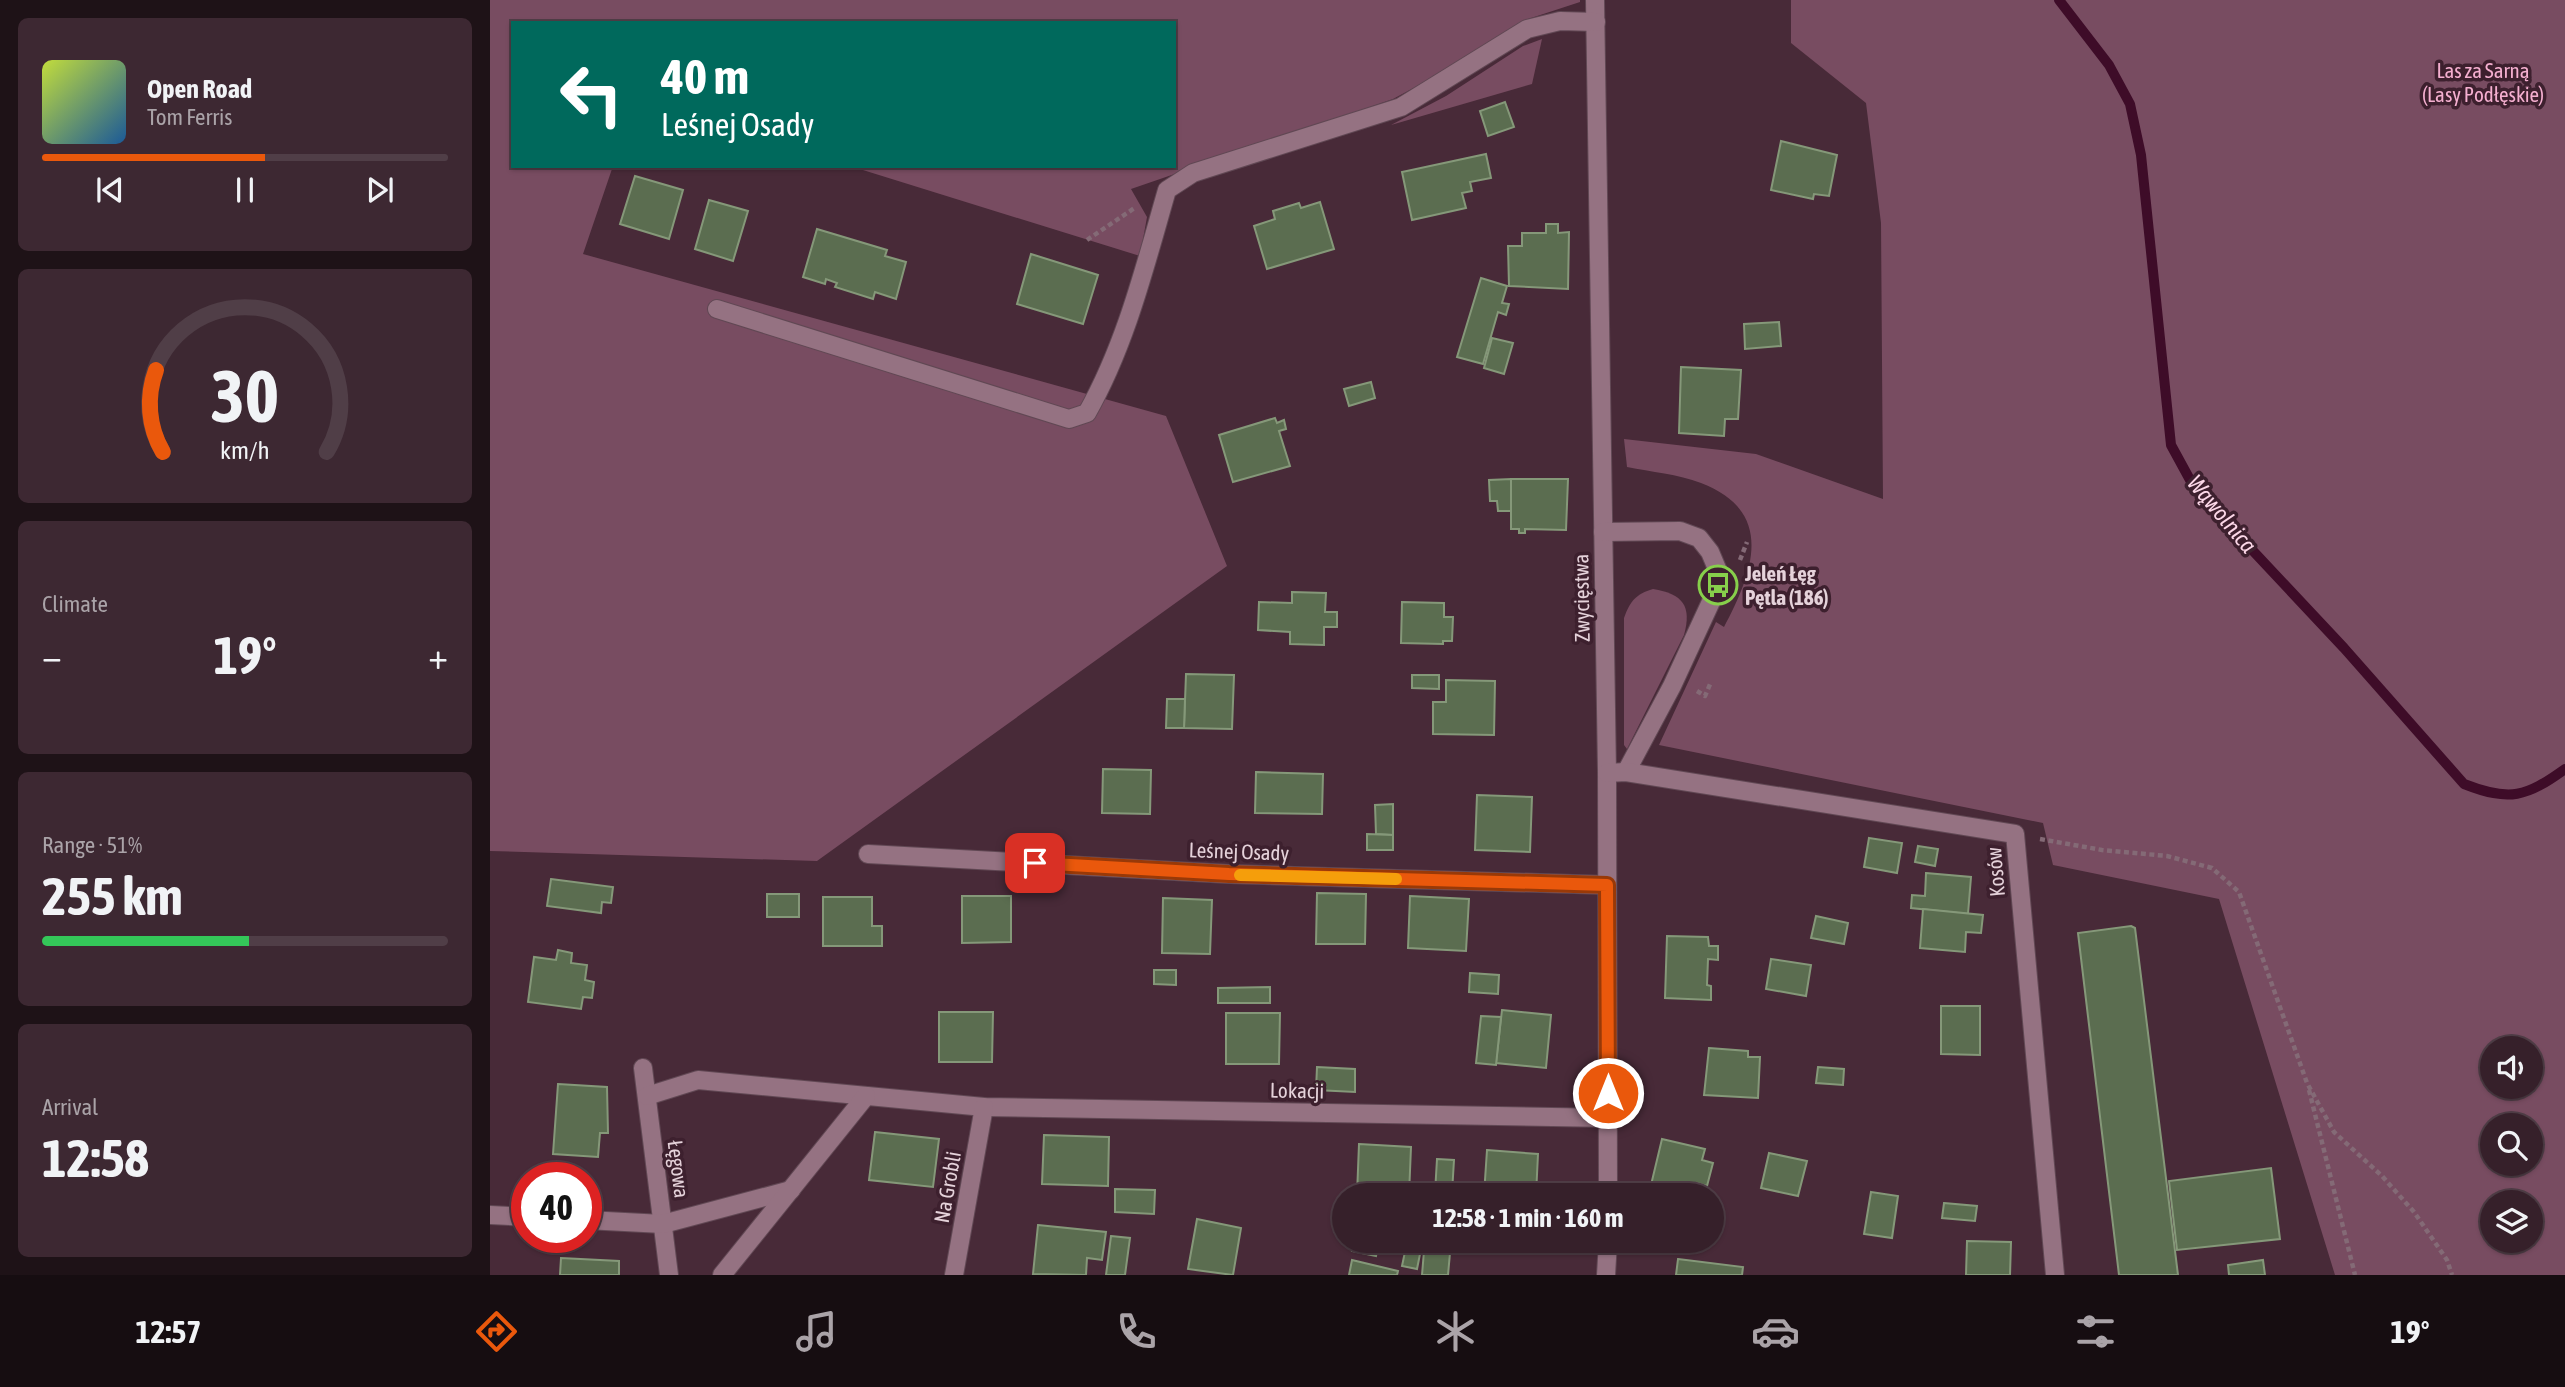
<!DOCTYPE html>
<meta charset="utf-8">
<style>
:root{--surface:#36202a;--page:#3d2832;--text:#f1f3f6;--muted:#aaa3a8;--line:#503e47;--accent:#ea580c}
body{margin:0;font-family:"Asap Condensed",sans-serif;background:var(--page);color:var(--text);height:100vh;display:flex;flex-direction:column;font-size:26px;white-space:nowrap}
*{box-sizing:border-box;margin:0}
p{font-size:23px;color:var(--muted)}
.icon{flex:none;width:38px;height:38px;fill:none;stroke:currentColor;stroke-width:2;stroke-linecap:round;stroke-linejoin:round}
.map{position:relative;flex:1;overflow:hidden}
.side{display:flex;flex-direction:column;gap:18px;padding:18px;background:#1e1217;width:490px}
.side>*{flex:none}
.hud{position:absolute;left:21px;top:21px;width:665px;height:147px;border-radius:0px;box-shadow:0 2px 5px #0004,0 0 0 2px var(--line);background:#00695c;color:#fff;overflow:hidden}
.tools{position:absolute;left:1990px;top:1036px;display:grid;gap:14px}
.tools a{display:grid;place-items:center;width:63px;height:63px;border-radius:50%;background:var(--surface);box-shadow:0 2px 5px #0004,0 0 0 2px var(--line);font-size:35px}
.speed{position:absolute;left:21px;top:1162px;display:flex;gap:14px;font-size:35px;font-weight:700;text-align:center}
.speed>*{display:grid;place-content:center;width:91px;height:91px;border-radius:50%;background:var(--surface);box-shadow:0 2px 5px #0004,0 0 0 2px var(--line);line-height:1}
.speed .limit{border:10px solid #d22;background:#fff;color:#111}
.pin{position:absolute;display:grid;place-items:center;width:60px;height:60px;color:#fff;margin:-30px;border-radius:14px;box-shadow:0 4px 10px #0006}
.me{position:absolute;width:77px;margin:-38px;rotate:0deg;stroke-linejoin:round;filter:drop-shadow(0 0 5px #0008)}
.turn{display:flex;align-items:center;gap:24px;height:147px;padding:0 35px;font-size:32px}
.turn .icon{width:91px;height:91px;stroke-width:2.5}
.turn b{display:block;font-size:49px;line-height:60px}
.big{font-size:52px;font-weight:700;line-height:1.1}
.side .card{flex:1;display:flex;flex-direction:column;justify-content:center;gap:10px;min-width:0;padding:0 24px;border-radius:10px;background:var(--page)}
.side .dial{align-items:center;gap:0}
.dial svg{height:182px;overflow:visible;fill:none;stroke:var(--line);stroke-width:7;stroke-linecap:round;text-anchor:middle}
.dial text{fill:var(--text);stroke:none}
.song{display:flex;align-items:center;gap:21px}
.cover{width:84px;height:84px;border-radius:10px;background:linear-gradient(135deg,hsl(70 70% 55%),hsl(210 70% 35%))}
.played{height:7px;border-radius:4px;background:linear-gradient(90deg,var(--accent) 55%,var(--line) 55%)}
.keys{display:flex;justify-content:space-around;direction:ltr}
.heat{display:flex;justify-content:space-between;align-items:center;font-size:38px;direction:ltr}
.charge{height:10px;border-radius:5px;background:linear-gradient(90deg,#34c759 51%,var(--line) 0)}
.trip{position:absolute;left:842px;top:1183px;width:392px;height:70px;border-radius:35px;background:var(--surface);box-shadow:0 2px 5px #0004,0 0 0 2px var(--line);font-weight:700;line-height:70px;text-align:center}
.dock{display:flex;height:112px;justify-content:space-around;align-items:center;background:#160d11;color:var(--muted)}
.dock .icon{width:49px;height:49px}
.dock .active{color:var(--accent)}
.dock b{font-size:32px;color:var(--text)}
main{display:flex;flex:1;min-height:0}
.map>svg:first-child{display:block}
.green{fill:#784c61;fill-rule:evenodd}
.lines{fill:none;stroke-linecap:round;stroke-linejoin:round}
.stream{stroke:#3e0c28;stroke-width:10}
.building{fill:#5b6d50;stroke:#859879;stroke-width:2}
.minor-casing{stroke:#614854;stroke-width:20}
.path{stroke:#846a76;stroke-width:4.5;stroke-dasharray:5 3.5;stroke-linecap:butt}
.minor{stroke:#957282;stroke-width:18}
.route-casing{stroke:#983908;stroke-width:18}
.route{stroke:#ea580c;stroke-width:12}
.slow{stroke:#f59e0b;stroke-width:12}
.labels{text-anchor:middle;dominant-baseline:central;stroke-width:7;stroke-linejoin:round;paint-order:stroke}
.park-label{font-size:21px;fill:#f5afd0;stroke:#3d202e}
.poi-label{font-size:21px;font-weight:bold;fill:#e5d2da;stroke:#3d202e;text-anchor:start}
.street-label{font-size:21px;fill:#e5d2da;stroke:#3d202e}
.water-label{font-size:23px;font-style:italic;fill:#fcd8e8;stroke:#3d202e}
</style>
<main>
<section class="side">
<div class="card">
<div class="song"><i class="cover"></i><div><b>Open Road</b><p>Tom Ferris</p></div></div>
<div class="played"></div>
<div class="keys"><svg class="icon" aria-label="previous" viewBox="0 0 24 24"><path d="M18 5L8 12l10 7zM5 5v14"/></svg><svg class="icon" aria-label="pause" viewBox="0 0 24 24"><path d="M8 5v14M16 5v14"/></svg><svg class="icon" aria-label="next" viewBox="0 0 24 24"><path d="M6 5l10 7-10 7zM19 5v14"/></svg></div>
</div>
<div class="card dial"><svg viewBox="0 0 100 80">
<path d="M14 69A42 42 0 1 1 86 69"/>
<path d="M14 69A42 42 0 0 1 11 33" stroke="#ea580c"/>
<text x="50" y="56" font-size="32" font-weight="700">30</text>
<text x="50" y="72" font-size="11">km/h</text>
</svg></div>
<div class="card"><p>Climate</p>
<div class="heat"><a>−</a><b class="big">19°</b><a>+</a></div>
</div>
<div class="card"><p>Range · 51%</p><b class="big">255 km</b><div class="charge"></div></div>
<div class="card"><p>Arrival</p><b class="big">12:58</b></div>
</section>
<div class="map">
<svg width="2075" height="1275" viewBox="0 0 2075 1275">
<rect width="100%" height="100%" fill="#482a38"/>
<g class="green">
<polygon points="0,0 1090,0 1090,2 1035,20 957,70 903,99 641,189 657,217 650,256 360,166 684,166 684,23 23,23 23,166 123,166 93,254 676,416 737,566 327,861 0,851"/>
<path d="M1301,0H2075V1275H1845L1729,899L1563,865L1553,823L1169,745L1226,622L1234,627C1263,572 1286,512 1211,483C1188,474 1161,472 1137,467L1134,439L1266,454L1393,499L1391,223L1376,103L1301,43ZM2040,1048V1087H2002V1048ZM2002,1125H2040V1164H2002ZM2002,1202H2040V1241H2002Z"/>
<polygon points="1052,39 1042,84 901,125 956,96 1033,46"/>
<path d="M1163,589C1193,594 1202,606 1194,635L1137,749L1134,745V618C1140,601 1146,594 1163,589Z"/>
</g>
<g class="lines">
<path class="stream" d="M1569,0L1619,65L1640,104L1651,155L1681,445L1705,489L1854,648L1974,784C2020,802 2036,797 2075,769"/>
</g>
<g class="building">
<polygon points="1015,102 1024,127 998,136 990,111"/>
<polygon points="1291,141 1347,155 1339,196 1324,194 1323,199 1281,190"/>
<polygon points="996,154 1001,178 980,182 982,191 972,193 976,208 922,220 912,172"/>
<polygon points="145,176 193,190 179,239 130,224"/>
<polygon points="219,200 258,211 243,261 205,249"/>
<polygon points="830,202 844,249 777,269 764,226 785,219 783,211 809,203 811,208"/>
<polygon points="1056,224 1068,224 1068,233 1079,232 1078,289 1019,286 1018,246 1032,246 1032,233 1056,233"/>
<polygon points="327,229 397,250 395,256 416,262 406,299 385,292 383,299 345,287 347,283 336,279 335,284 313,277"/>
<polygon points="541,254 608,275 593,324 527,304"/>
<polygon points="991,278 1017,286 1012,303 1019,304 1016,315 1008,312 993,364 967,357"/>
<polygon points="1289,322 1291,346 1255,349 1254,324"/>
<polygon points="1002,338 1023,343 1014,374 994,368"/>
<polygon points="1191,367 1251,370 1248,419 1235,419 1234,436 1189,433"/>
<polygon points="881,382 885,398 859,406 854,389"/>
<polygon points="785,418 787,423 794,420 796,429 789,431 800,466 743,482 729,435"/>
<polygon points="1021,479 1078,479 1076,530 1035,529 1035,533 1029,533 1029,529 1021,529"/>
<polygon points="1021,479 1021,511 1008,511 1007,501 1000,501 999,480"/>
<polygon points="802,592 836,593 835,612 847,612 847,627 834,627 834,645 800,644 800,632 768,630 769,602 802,603"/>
<polygon points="912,602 954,603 954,617 963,617 962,641 953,641 953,644 911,643"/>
<polygon points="696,674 744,675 742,729 694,728"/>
<polygon points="922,675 949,675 949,689 922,688"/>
<polygon points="956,680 1005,681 1004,735 943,734 943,702 956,702"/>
<polygon points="677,699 695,699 694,728 676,728"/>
<polygon points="613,769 661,770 660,814 612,813"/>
<polygon points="766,772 833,774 832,814 765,813"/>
<polygon points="987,795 1042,797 1040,852 985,850"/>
<polygon points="903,804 903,835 886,834 885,805"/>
<polygon points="877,834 903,835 903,850 877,850"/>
<polygon points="1379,838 1412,843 1407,873 1374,867"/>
<polygon points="1428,846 1448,849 1445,866 1425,862"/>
<polygon points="1436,873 1481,877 1478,914 1421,908 1422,895 1435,896"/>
<polygon points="61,879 123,887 121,903 112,902 111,913 57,906"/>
<polygon points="827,893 876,894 875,944 826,944"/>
<rect x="277" y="894" width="32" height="23"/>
<polygon points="472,896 521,896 521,942 472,943"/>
<polygon points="920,896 979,899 976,951 918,948"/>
<polygon points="333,897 382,897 382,926 392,926 392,946 333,946"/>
<polygon points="673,898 722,900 720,954 672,953"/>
<polygon points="1433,909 1493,915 1491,933 1476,932 1475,952 1430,948"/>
<polygon points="1326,916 1358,923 1354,944 1321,938"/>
<polygon points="1641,926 1645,928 1688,1275 1629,1275 1588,933"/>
<polygon points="1177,936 1218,937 1219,946 1228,946 1228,960 1218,959 1217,985 1221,986 1221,1000 1175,998"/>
<polygon points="68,950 82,953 81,963 97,965 95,980 104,982 102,998 93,997 91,1009 38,1002 44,957 66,960"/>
<polygon points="1281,959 1321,965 1316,996 1276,989"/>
<polygon points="664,970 686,970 686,985 664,984"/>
<polygon points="980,973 1009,975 1008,994 979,992"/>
<polygon points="780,987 780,1003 728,1003 728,988"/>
<polygon points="1451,1006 1490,1006 1490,1055 1451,1054"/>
<polygon points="1012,1010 1061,1015 1056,1068 1006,1063"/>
<polygon points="449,1012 503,1012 502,1062 449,1062"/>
<polygon points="736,1013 790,1013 789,1064 736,1064"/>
<polygon points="991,1016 1011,1017 1006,1065 986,1063"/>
<polygon points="1219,1048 1258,1051 1258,1057 1270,1057 1268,1098 1214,1095"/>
<polygon points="827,1067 865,1069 865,1092 826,1090"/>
<polygon points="1328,1067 1354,1069 1353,1085 1326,1083"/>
<polygon points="68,1084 117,1087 118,1133 110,1133 108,1157 63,1154"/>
<polygon points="385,1132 449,1139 443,1187 379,1180"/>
<polygon points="554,1135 619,1137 618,1186 552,1184"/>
<polygon points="1172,1139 1215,1149 1212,1160 1223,1163 1217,1186 1207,1183 1203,1195 1161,1185"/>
<polygon points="869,1144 921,1147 919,1195 867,1195"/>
<polygon points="997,1150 1048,1154 1046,1195 994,1195"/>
<polygon points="1279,1153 1317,1161 1308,1196 1271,1188"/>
<polygon points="947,1159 964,1160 962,1193 945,1193"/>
<polygon points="1781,1168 1790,1239 1687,1250 1679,1181"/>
<polygon points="625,1189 665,1190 664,1214 625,1212"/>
<polygon points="1381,1192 1408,1196 1402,1238 1374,1234"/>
<polygon points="1454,1203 1487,1206 1485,1221 1452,1218"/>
<polygon points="707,1219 751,1228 743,1275 698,1269"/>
<polygon points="548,1225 616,1232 612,1260 597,1258 596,1275 543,1274"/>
<polygon points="621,1236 640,1238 635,1275 616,1275"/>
<polygon points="864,1241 889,1241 886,1256 862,1251"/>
<polygon points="1477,1241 1521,1242 1520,1275 1476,1275"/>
<polygon points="916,1247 931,1249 927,1269 912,1266"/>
<polygon points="934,1251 960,1253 958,1275 932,1275"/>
<polygon points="71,1258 129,1261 129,1275 70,1275"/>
<polygon points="1188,1259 1253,1267 1252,1275 1186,1275"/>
<polygon points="862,1260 908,1271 907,1275 859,1275"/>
<polygon points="1773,1260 1775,1275 1739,1275 1738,1265"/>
</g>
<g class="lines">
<defs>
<g id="minor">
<polyline points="1105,0 1117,773 1118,1195"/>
<path d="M227,309L579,419L597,413C636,344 655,266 677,190L703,173L911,107L1037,29L1070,21L1106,22"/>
<polyline points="1113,532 1190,531 1209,538 1220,552 1228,571 1225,593 1182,686 1136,772"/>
<polyline points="1117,773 1136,772 1525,834 1565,1275"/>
<polyline points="378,854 739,874 1117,885"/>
<polyline points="153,1068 179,1275"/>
<polyline points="157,1096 208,1080 494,1107 1119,1118"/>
<polyline points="0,1215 37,1217"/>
<polyline points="96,1220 173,1224 301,1190"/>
<polyline points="232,1275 376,1096"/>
<polyline points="464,1275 494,1107"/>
<polyline points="1116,1275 1118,1241"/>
</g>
</defs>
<use href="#minor" class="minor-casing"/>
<g class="path">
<polyline points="597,240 646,207"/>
<polyline points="1250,560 1257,542"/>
<polyline points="1207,691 1215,696 1221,682"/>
<polyline points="1550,839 1612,850 1677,856 1722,868 1749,892 1817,1083 1844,1132 1892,1176 1924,1212 1957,1260 1962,1275"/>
<polyline points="1819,1090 1865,1275"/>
</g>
<use href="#minor" class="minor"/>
</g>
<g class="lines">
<defs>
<polyline id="route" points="545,863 739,874 1117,885 1118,1093"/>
</defs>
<use href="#route" class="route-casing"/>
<use href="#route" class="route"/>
<polyline class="slow" points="750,875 906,879"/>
</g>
<defs>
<symbol id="bus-ring" viewBox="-11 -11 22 22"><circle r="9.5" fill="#3d202e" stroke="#87cf4b" stroke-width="1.5"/><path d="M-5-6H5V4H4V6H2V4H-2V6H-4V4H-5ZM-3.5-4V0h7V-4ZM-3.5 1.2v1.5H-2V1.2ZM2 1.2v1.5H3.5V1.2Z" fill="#87cf4b"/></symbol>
</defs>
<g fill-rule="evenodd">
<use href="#bus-ring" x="1206" y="563" width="44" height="44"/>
</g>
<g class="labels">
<g class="park-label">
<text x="1993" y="70">Las za Sarną<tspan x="1993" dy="24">(Lasy Podłęskie)</tspan></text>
</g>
<g class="poi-label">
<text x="1255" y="573">Jeleń Łęg<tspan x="1255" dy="24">Pętla (186)</tspan></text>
</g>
<g class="street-label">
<text transform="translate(1091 598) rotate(-91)">Zwycięstwa</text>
<text transform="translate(749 851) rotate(2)">Leśnej Osady</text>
<text transform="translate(1505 872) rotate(-95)">Kosów</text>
<text transform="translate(807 1090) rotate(1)">Lokacji</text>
<text transform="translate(189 1169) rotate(83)">Łęgowa</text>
<text transform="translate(457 1187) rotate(-80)">Na Grobli</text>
</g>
<g class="water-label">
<text transform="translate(1732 514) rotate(50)">Wąwolnica</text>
</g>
</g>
</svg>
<div class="tools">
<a><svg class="icon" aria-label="sound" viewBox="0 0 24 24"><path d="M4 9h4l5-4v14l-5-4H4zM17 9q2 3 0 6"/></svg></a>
<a><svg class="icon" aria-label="search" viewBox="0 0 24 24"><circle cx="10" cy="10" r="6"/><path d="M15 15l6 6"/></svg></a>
<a><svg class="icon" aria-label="layers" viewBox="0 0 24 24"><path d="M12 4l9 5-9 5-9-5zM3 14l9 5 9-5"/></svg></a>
</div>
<div class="speed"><div class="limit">40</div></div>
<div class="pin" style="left:545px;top:863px;background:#d93025"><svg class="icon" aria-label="arrive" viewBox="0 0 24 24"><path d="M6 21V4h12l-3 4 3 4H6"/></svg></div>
<svg class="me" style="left:1118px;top:1093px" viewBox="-20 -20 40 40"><circle r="17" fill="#ea580c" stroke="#fff" stroke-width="3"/><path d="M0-11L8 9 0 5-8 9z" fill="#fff"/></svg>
<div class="trip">12:58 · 1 min · 160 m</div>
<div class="hud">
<div class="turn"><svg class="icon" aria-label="left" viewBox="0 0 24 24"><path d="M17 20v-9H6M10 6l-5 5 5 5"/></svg><div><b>40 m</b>Leśnej Osady</div></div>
</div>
</div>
</main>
<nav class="dock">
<b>12:57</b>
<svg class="icon active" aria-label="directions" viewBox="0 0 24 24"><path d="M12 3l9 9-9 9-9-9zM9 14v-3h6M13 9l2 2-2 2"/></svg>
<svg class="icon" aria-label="music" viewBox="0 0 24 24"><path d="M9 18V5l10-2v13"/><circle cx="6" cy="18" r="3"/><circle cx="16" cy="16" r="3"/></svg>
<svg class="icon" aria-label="phone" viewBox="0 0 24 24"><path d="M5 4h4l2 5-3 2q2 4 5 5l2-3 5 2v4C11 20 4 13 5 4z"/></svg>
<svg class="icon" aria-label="climate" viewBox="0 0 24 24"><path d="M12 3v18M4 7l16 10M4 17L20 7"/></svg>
<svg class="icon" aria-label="car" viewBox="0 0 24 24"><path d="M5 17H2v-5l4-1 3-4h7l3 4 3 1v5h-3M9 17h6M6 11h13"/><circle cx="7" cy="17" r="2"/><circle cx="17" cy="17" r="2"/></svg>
<svg class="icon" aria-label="filters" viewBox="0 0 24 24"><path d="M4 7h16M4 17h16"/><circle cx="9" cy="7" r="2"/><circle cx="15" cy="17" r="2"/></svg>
<b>19°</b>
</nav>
